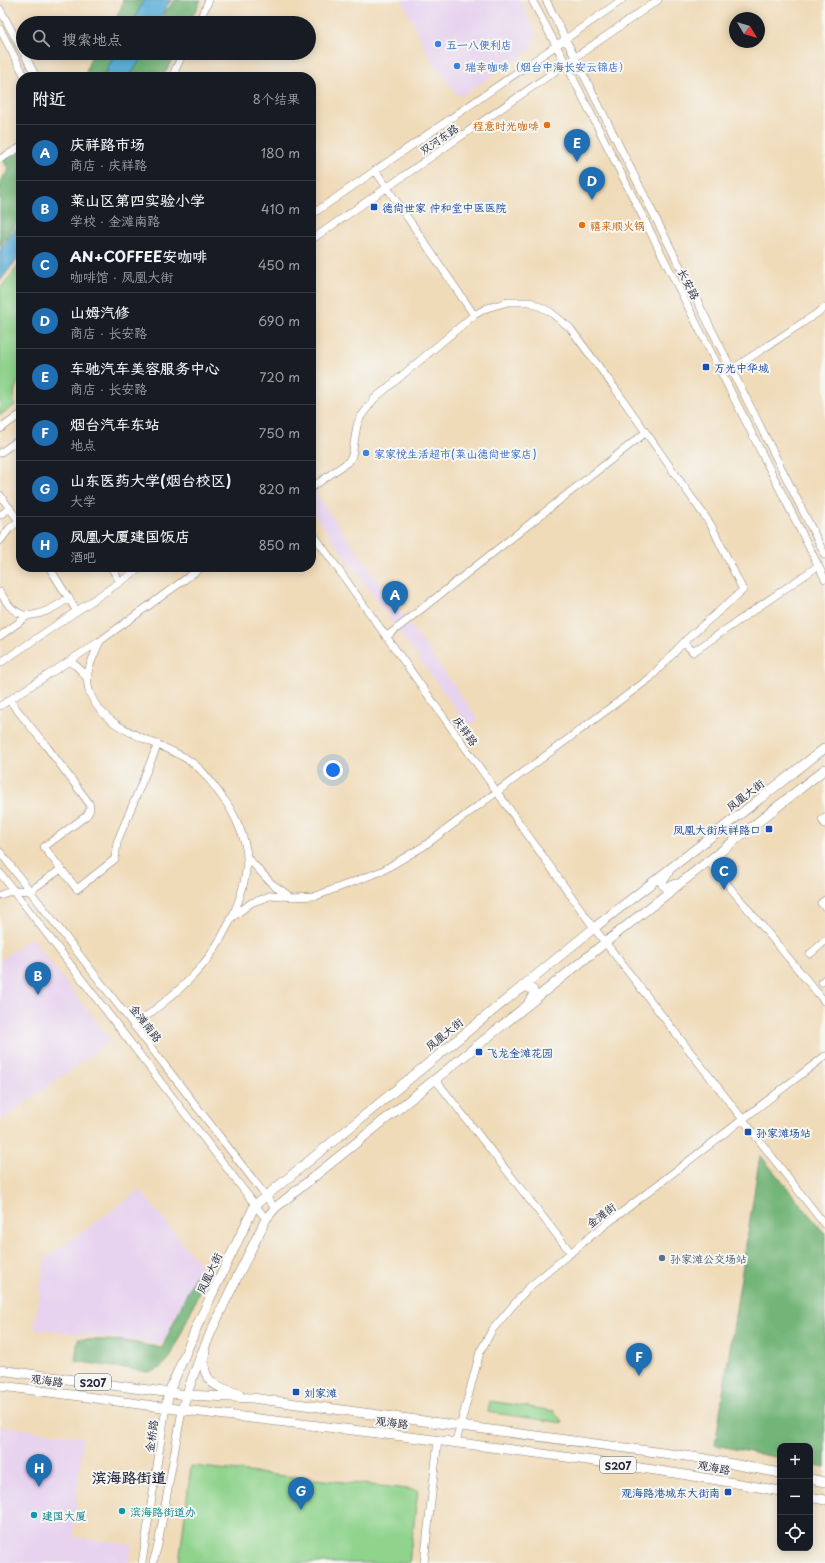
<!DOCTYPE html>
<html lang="zh">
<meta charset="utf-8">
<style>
body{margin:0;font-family:"Playpen Sans","LXGW WenKai TC",sans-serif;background:#20242c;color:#f1f3f6}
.controls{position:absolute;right:12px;bottom:12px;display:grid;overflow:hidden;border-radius:8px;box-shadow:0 2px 10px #0003}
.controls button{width:36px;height:36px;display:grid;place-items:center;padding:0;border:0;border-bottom:1px solid #363941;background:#171b24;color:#f1f3f6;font:20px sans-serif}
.compass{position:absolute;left:729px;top:12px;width:36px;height:36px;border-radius:50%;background:#171b24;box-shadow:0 2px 10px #0003;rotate:128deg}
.you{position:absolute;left:333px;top:770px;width:14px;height:14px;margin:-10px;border:3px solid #fff;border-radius:50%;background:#1a73e8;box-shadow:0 0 0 6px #1a73e833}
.badge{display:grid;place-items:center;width:26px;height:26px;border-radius:50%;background:#1f6fb2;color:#fff;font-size:13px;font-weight:700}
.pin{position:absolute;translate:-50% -33px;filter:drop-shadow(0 1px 2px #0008)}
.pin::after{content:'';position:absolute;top:21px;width:14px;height:12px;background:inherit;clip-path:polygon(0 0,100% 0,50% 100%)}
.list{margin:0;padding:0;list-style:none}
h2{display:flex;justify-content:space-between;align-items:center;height:52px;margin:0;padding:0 16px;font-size:17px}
h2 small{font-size:13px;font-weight:400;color:#9ea1a6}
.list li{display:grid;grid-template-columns:26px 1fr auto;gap:12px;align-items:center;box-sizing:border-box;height:56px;padding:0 16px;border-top:1px solid #363941}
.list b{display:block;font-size:15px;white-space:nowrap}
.list p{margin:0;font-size:13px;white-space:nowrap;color:#9ea1a6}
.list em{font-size:13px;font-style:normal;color:#9ea1a6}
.icon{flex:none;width:22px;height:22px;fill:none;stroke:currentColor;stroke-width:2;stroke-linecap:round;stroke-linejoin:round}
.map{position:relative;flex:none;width:825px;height:1563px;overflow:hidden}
.search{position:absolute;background:#171b24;box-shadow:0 2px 10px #0003;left:16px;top:16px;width:300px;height:44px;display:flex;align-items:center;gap:10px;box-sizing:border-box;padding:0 14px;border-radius:22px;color:#9ea1a6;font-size:15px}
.panel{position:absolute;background:#171b24;box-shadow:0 2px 10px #0003;left:16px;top:72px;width:300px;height:500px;border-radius:16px}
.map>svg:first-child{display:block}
.built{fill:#e7d2ef}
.green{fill:#8fd38c;stroke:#587a64}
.forest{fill:#73b578;stroke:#4a6c5a}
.water{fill:#5eb1d9;stroke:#406a8a}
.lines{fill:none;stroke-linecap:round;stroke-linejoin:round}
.minor-casing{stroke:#897e7a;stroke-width:8}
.major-casing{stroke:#897e7a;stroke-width:10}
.minor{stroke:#fff;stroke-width:7}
.major{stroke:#fff;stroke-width:9}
.shop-dot{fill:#3f7fe0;stroke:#f6f6f2;stroke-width:1.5}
.food-dot{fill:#e8710a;stroke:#f6f6f2;stroke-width:1.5}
.transit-dot{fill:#1a4fb4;stroke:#f6f6f2;stroke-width:1.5}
.service-dot{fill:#5c6f8a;stroke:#f6f6f2;stroke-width:1.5}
.culture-dot{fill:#0f9aa8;stroke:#f6f6f2;stroke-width:1.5}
.labels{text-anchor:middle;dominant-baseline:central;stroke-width:4;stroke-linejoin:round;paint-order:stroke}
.shield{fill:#f6f6f2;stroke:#626272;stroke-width:1}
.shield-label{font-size:10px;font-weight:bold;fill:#22223b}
.shop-label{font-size:11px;fill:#366cbe;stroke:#f6f6f2;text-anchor:start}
.food-label{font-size:11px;fill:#c56008;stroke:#f6f6f2;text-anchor:end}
.street-label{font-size:11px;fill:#22223b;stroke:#f6f6f2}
.transit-label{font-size:11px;fill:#164399;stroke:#f6f6f2;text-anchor:start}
.service-label{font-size:11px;fill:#4e5e75;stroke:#f6f6f2;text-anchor:start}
.culture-label{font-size:11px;fill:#0d838f;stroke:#f6f6f2;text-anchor:start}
.district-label{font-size:15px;font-weight:bold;fill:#22223b;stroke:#f6f6f2}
</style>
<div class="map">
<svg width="825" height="1563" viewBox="0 0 825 1563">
<rect width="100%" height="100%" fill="#f6f6f2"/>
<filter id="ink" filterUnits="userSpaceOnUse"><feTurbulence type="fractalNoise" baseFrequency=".025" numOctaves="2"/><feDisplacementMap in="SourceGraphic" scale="8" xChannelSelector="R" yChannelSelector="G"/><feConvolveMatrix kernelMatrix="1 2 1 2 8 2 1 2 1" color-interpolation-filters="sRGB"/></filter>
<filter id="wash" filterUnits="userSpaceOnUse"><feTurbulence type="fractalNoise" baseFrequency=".012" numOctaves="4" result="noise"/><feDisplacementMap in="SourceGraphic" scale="16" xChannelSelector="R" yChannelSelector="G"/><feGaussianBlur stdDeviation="0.9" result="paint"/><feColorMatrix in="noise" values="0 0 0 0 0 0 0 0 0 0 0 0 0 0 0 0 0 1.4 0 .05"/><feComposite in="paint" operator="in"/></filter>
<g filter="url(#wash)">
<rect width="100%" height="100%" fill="#f0dbb9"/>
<path class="built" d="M 402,0 L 520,0 L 535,30 L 536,39 L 532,48 L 523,56 L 461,96 L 456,93 L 430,59 Z
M 311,487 L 478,719 L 468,726 L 311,510 Z
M 31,937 L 111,1041 L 0,1121 L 0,961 Z
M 140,1190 L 201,1266 L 162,1344 L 34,1329 L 45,1259 Z
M 0,1426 L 83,1437 L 73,1537 L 133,1545 L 128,1563 L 0,1563 Z"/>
<path class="green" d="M 21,263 L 21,378 C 14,387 13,393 15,405 L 0,415 L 0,289 Z
M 490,1401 L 554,1411 L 563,1423 L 488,1412 Z
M 191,1466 L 418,1490 L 409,1563 L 179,1563 Z"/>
<path class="forest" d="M 122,0 L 144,0 L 132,23 L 114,23 L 124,1 Z
M 175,0 L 201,0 L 189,23 L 161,23 L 166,11 Z
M 93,53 L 115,53 L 104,77 L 85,77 L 89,62 Z
M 143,53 L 175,53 L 163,77 L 131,77 L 131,74 L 141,59 Z
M 21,151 L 21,220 L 11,230 L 0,247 L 0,181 L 9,170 L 3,160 Z
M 760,1155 L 825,1234 L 825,1467 L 810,1464 L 810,1446 L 780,1446 L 780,1458 L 715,1445 Z
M 196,1274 L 205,1279 L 170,1358 C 163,1365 158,1372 148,1372 L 75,1361 L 78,1339 L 125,1341 L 162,1348 Z"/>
<path class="water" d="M 144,0 L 171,0 L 164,10 L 158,23 L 132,23 Z
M 115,53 L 143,53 L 141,59 L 131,74 L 131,77 L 104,77 Z
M 21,223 L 21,254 L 0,281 L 0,250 L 13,231 Z"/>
</g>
<g filter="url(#ink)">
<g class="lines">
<defs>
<path id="minor" d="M 532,0 L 566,64 L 825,579
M 546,0 L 825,555
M 0,9 L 23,52
M 198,23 L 209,0
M 0,29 L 25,77
M 24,53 L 36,77
M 172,77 L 183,53
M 0,159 L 21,147
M 311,215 L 622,0
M 311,240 L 658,0
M 728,372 L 825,308
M 0,429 L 21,414
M 0,453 L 21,438
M 311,488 L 348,462 L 352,456 L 357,425 L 360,418 L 374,399 L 474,315 L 375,170
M 0,495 L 21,524
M 0,515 L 10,508
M 311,531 L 594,928 L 825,1225
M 0,541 L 9,529 L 21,519
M 49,567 L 76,610
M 111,567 L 120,582
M 0,592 C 5,600 10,609 19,613 C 34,621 56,607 69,598
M 0,636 L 29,615
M 386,637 L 645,433
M 100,641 C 92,661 82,675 91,696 C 107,732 156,740 187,759 C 202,768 212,783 222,797 C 233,810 247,840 247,858 C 246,900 219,950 190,979 C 173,996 153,1011 134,1026
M 684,642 L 693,652 L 818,566
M 69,662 C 77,664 81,671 86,677
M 0,663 L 142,567
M 0,706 L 100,641 L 202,567
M 825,817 L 822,820 L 825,824
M 0,852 L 275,1208
M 247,857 L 271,883 L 291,897 L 316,896 L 382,871 L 424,846 L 650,678 L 687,639 L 743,590 L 711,525 L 614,387 L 570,328 L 549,311 L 530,302 L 508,302 L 487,308 L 474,315
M 708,861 L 825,1002
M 61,869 L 77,889 L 115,859 L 117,842 L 158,744
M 0,873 L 266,1219
M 0,895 L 13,890 L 30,891 L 61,869 L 44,847 L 86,816 C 90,812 91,808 89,803 L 47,747 L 10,701
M 825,900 L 821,903 L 825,907
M 230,919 L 251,903 L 272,895 L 291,897
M 810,954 L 825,941
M 822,982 L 825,979
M 435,1079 L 571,1253
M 456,1442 L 480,1352 L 492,1330 L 528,1288 L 591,1236 L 825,1056
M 142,1563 L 166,1407
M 153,1563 L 158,1545 L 182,1410
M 424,1563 L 438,1440"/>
<path id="major" d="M 668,873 L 662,882 L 663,885 L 668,888 L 676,884
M 520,990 L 526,986 L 533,990 L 533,996 L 529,1002
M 205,1351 C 200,1382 214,1386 239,1394
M 0,1370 L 186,1395 L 252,1398 L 439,1423 L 700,1458 L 780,1473
M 0,1386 C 61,1393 123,1402 184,1410 C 383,1434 583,1455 780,1491
M 166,1407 L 169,1392 L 201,1317 L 255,1205 L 594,928 L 825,748
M 182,1410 C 201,1343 236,1281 266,1219 L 275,1208 L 606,942 L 825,769
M 810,1479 L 825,1482
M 810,1497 L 825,1500"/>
</defs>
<use href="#minor" class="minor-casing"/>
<use href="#major" class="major-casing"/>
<use href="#minor" class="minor"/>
<use href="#major" class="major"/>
</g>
</g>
<g class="shop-dot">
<circle cx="438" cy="44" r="4"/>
<circle cx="457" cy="66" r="4"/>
<circle cx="366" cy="453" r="4"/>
</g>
<g class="food-dot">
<circle cx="547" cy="125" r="4"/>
<circle cx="582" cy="225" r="4"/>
</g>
<g class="transit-dot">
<rect x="370" y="203" width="8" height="8" rx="2"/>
<rect x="702" y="363" width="8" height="8" rx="2"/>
<rect x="765" y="825" width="8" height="8" rx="2"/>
<rect x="475" y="1048" width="8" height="8" rx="2"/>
<rect x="744" y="1128" width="8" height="8" rx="2"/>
<rect x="292" y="1388" width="8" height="8" rx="2"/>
<rect x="724" y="1488" width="8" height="8" rx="2"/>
</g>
<circle class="service-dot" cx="662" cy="1258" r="4"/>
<g class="culture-dot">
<circle cx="122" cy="1511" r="4"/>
<circle cx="34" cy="1515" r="4"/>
</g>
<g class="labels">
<g class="shield">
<rect x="75" y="1374" width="36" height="16" rx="3"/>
<rect x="600" y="1457" width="36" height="16" rx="3"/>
</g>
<g class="shield-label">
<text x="93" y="1382">S207</text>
<text x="618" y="1465">S207</text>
</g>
<g class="shop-label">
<text x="446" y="44">五一八便利店</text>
<text x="465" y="66">瑞幸咖啡（烟台中海长安云锦店）</text>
<text x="374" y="453">家家悦生活超市(莱山德尚世家店)</text>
</g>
<g class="food-label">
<text x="539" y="125">程意时光咖啡</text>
<text x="590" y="225" text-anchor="start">禧来顺火锅</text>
</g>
<g class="street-label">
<text transform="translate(439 139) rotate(-35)">双河东路</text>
<text transform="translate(689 284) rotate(63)">长安路</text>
<text transform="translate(466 731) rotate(55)">庆祥路</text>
<text transform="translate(745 795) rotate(-38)">凤凰大街</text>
<text transform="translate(146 1023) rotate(52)">金滩南路</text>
<text transform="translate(444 1034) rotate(-39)">凤凰大街</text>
<text transform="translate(601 1215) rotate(-37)">金滩街</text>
<text transform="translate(209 1273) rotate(-65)">凤凰大街</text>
<text transform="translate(47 1380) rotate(8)">观海路</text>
<text transform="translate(392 1422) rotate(7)">观海路</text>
<text transform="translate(151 1436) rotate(-82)">金桥路</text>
<text transform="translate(714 1467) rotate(10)">观海路</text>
</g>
<g class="transit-label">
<text x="382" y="207">德尚世家 仲和堂中医医院</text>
<text x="714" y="367">万光中华城</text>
<text x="761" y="829" text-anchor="end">凤凰大街庆祥路口</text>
<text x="487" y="1052">飞龙金滩花园</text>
<text x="756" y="1132">孙家滩场站</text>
<text x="304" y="1392">刘家滩</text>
<text x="720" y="1492" text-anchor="end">观海路港城东大街南</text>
</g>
<g class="service-label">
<text x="670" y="1258">孙家滩公交场站</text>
</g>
<g class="culture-label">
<text x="130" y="1511">滨海路街道办</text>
<text x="42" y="1515">建国大厦</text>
</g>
<g class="district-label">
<text x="129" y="1476">滨海路街道</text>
</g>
</g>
</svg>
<div class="controls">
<button>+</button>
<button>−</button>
<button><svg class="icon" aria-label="locate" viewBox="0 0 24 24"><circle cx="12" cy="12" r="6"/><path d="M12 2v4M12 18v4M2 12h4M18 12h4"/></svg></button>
</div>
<svg class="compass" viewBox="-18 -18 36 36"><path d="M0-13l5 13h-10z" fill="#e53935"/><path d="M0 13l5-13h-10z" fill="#9ea1a6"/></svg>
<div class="you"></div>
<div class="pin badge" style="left:395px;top:614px">A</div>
<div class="pin badge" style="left:38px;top:995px">B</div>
<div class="pin badge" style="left:724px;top:890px">C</div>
<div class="pin badge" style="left:592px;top:200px">D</div>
<div class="pin badge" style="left:577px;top:162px">E</div>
<div class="pin badge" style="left:639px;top:1376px">F</div>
<div class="pin badge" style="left:301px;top:1510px">G</div>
<div class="pin badge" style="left:39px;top:1487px">H</div>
<div class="search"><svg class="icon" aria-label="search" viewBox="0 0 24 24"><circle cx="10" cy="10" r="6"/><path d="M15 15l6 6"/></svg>搜索地点</div>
<section class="panel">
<h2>附近<small>8个结果</small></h2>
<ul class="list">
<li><span class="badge">A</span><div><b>庆祥路市场</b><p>商店 · 庆祥路</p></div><em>180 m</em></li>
<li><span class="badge">B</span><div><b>莱山区第四实验小学</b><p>学校 · 金滩南路</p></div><em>410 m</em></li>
<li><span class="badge">C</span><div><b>AN+COFFEE安咖啡</b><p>咖啡馆 · 凤凰大街</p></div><em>450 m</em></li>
<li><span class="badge">D</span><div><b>山姆汽修</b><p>商店 · 长安路</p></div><em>690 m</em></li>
<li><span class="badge">E</span><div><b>车驰汽车美容服务中心</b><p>商店 · 长安路</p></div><em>720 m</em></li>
<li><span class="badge">F</span><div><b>烟台汽车东站</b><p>地点</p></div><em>750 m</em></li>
<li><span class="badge">G</span><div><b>山东医药大学(烟台校区)</b><p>大学</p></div><em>820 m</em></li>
<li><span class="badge">H</span><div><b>凤凰大厦建国饭店</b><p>酒吧</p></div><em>850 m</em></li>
</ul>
</section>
</div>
